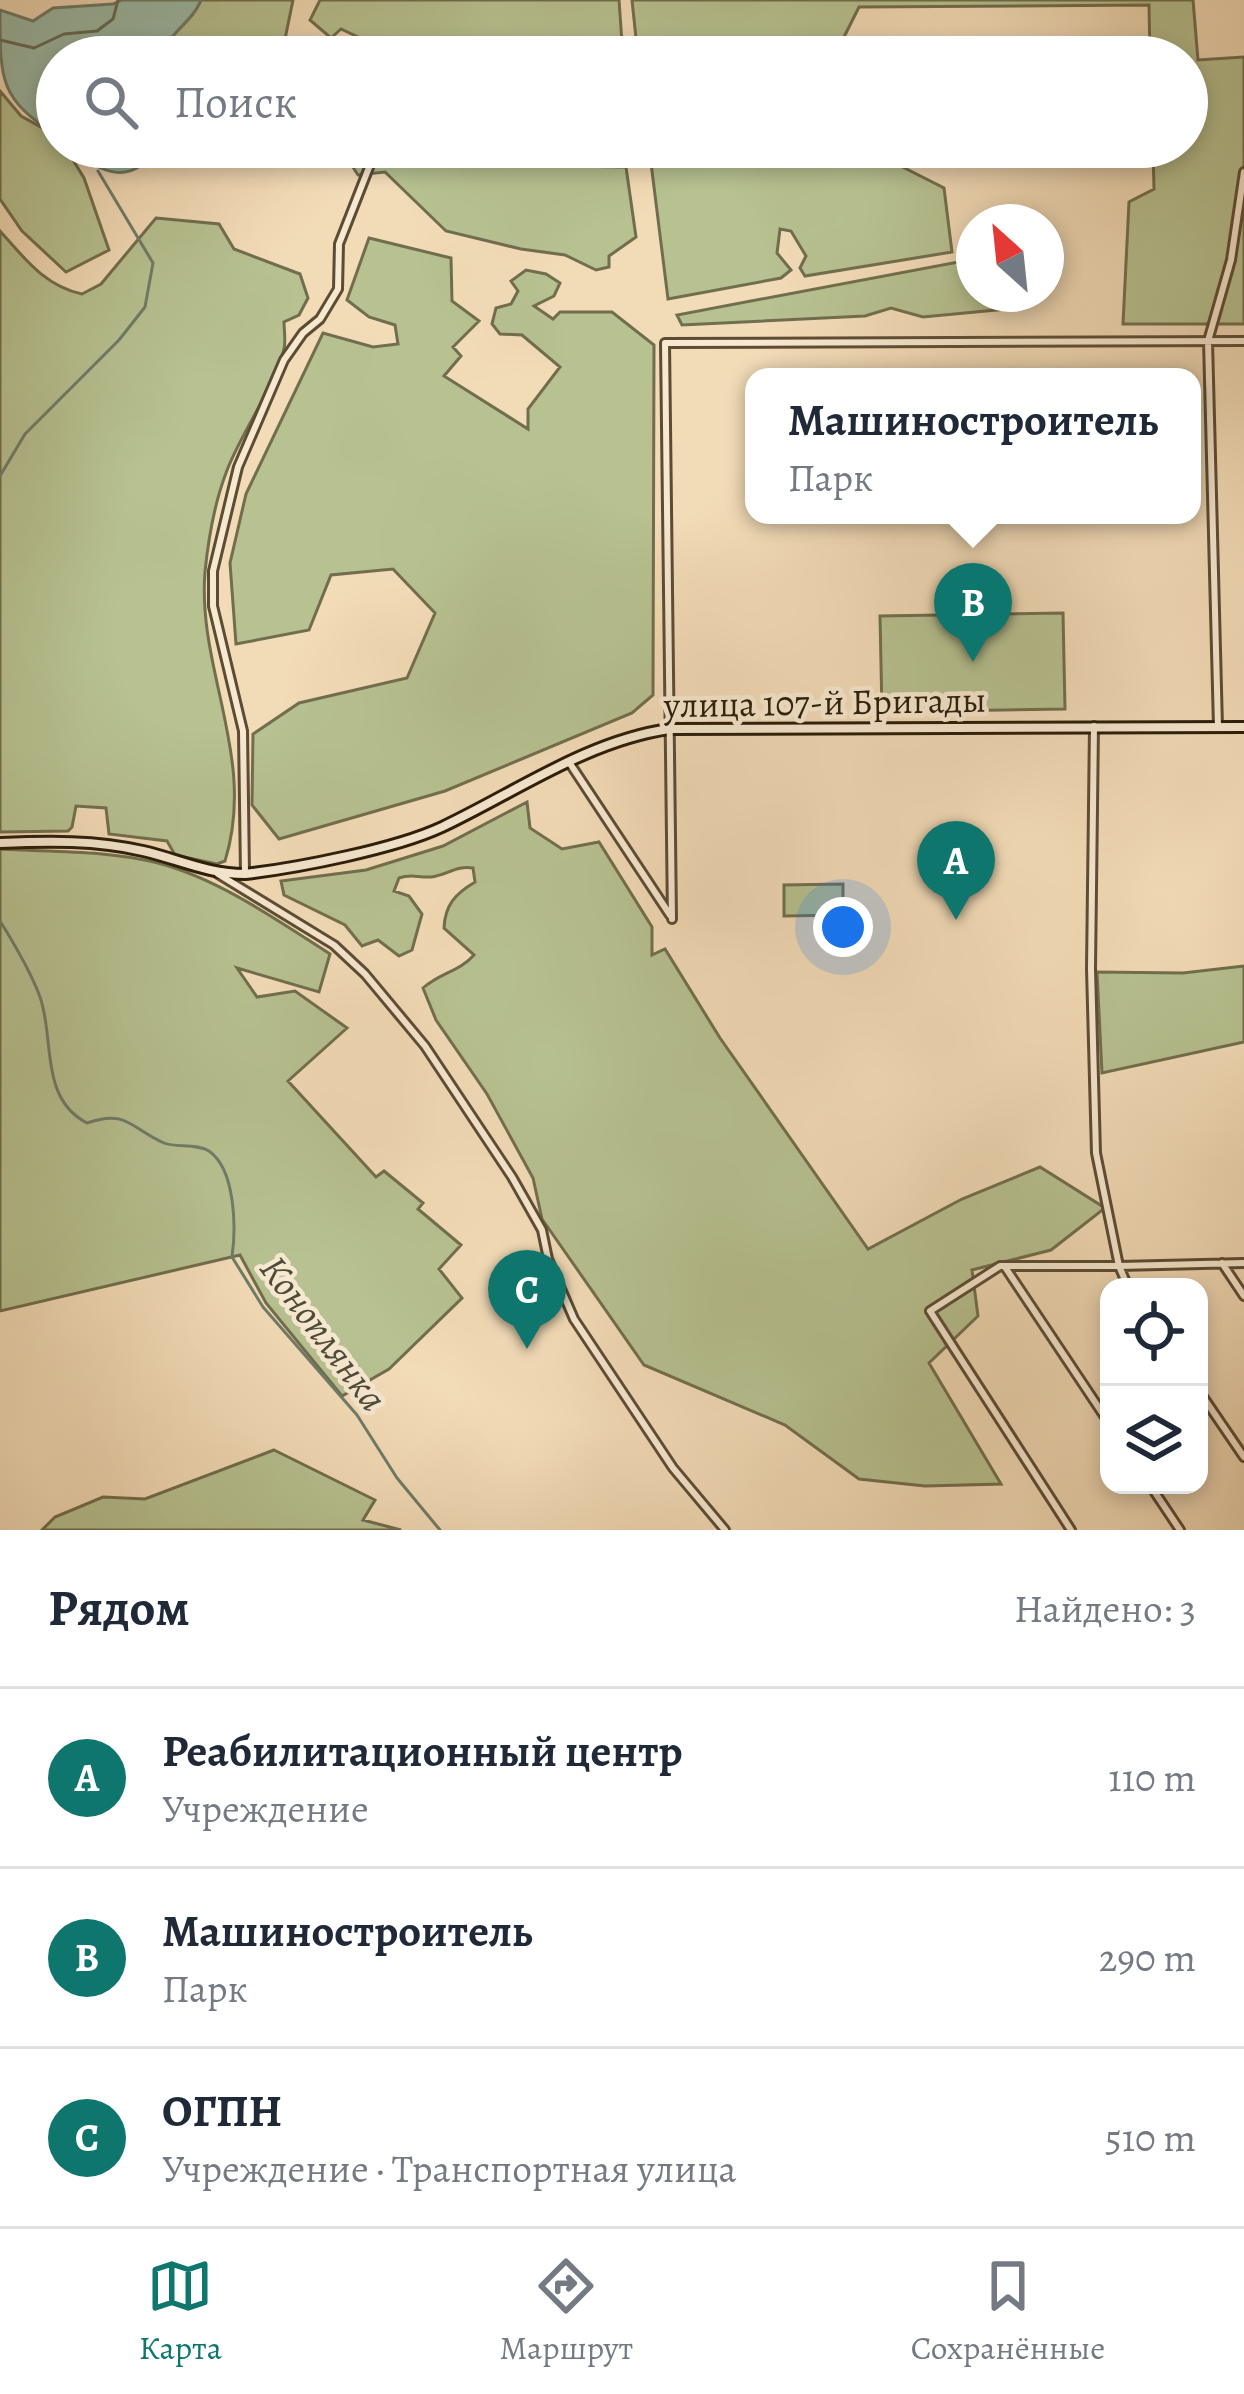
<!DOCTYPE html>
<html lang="ru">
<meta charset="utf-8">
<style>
body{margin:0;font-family:Alegreya,serif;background:#f2f2f3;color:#1f2937}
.controls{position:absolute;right:36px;bottom:36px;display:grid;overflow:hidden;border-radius:24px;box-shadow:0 6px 18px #0003}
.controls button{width:108px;height:108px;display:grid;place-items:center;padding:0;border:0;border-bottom:3px solid #e0e1e3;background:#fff;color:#1f2937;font:60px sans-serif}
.compass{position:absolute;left:956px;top:204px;width:108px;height:108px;border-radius:50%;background:#fff;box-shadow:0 6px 18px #0003;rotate:333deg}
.you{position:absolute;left:843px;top:927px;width:42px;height:42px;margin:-30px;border:9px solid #fff;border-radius:50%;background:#1a73e8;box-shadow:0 0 0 18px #1a73e833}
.badge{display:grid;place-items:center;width:78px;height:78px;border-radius:50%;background:#0f766e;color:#fff;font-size:39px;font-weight:700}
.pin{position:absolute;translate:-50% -99px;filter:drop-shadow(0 3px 6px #0008)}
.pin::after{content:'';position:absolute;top:63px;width:42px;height:36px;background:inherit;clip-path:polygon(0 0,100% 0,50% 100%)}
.popup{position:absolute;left:745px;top:368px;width:456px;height:156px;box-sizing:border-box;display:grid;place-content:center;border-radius:24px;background:#fff;filter:drop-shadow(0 3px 9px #0005);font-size:39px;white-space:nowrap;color:#747a83}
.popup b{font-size:45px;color:#1f2937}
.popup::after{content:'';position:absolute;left:50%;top:100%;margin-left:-24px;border:24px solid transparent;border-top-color:#fff}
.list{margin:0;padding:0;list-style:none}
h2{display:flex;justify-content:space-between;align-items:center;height:156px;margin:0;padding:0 48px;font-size:51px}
h2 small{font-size:39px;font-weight:400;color:#747a83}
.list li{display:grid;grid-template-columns:78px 1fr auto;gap:36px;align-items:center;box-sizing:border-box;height:180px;padding:0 48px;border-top:3px solid #e0e1e3}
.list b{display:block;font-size:45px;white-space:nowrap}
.list p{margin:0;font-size:39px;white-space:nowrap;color:#747a83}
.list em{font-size:39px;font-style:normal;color:#747a83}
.icon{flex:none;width:66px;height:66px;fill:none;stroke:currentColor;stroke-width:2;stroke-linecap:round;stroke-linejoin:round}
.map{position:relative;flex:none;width:1244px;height:1530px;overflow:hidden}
.search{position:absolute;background:#fff;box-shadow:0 6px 18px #0003;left:36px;right:36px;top:36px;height:132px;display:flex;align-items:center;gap:30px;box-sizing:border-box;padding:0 42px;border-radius:66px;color:#747a83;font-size:45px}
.sheet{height:696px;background:#fff}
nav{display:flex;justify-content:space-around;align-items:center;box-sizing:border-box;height:168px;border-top:3px solid #e0e1e3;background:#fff;font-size:33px;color:#747a83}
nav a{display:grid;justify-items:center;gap:6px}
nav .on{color:#0f766e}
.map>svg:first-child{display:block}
.green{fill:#b7c191;stroke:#716e4d;stroke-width:3}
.water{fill:#9cbca9;stroke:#6f7c69;stroke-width:3}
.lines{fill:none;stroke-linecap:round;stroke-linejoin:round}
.shore{stroke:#646c59;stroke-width:3}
.stream{stroke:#6f7c69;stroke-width:3}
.street-casing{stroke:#5d4c34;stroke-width:12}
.secondary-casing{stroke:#2b1c09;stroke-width:14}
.street{stroke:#f7e8d0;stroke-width:6}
.secondary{stroke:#f7e8d0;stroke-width:8}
.labels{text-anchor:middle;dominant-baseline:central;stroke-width:9;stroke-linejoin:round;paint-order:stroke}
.street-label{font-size:36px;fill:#2b1c09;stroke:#f7e8d0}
.water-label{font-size:39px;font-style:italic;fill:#4d4c39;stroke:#f7e8d0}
</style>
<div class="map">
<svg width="1244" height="1530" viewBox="0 0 1244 1530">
<rect width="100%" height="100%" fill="#f2dbb7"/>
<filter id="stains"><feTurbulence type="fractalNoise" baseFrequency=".00167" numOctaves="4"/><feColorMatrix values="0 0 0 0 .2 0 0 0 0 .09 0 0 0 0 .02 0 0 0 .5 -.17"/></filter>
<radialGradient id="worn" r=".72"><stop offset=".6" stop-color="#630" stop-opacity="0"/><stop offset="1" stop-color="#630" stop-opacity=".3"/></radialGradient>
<path class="green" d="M 201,0 L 293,0 L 285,39 L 269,57 L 162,57 C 168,32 192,23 201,0 Z
M 320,0 L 619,0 L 623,57 L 376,57 L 379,47 L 341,29 L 331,38 L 310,20 Z
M 632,0 L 1193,0 L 1198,60 L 1244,57 L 1244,324 L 1123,324 L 1129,202 L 1154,189 L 1153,147 L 1187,147 L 1187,57 L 1150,57 L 1149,5 L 859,7 L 843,39 L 848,57 L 638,57 Z
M 0,91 L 21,116 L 57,136 L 57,147 L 65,147 L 84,178 L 109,250 L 66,272 L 22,231 L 0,199 Z
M 340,147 L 416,147 L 473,155 L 493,153 L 567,166 L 626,167 L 636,237 L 609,256 L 609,267 L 596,270 L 565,255 L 521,249 L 446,231 L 385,172 L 358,175 Z
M 649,147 L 875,147 L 877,154 L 944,188 L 952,252 L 805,276 L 800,268 L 806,256 L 791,231 L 780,229 L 777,253 L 791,270 L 781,278 L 668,299 Z
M 156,218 L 219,224 L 234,249 L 300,274 L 308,298 L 299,315 L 284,322 C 284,330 286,341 284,349 C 276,385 239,436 226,473 C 215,502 208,542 205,572 C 197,670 257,758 225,861 L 217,864 L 175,855 L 167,841 L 109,834 L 106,808 L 76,806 L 72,827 L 68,831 L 0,832 L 0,231 C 25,259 45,286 82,294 L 101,284 Z
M 369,238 L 451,258 L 452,301 L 479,321 L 453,347 L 461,356 L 444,376 L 528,429 L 528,409 L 560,367 L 522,335 L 500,334 L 492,324 L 496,308 L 511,304 L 518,291 L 511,281 L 526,270 L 546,274 L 560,283 L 554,296 L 534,306 L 553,319 L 560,312 L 612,312 L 654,345 L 653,695 L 632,713 L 445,791 L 279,839 L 252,805 L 253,734 L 299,703 L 407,678 L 435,613 L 393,569 L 331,575 L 309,630 L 236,644 L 230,563 L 246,494 L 323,333 L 373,347 L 398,344 L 395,325 L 369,317 L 347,300 Z
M 974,259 L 974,294 L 1017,294 L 1017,308 L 923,317 L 891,308 L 865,316 L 682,325 L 677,315 Z
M 1063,613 L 1065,709 L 882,712 L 880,616 Z
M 527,802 L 530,828 L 562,849 L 599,842 L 652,927 L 652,955 L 665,949 L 720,1038 L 868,1249 L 962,1199 L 1040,1167 L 1105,1208 L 1051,1250 L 972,1270 L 978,1316 L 929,1363 L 1001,1484 L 925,1486 L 859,1479 L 785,1425 L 644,1365 L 542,1219 L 533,1178 L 487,1094 L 436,1020 L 423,988 C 440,973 460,971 474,955 L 444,928 C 445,905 455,894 475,882 L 473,868 C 457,865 447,875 431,877 C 418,878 412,873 399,878 L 394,891 L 409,896 L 422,914 L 412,950 L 399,956 L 378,940 L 362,946 L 345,925 L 284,895 L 281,881 L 366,870 L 443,846 Z
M 0,849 C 52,852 107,850 158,863 C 219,879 277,920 330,954 L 319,992 L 237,968 L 257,997 L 295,991 L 347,1028 L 288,1081 L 376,1177 L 384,1171 L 423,1203 L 418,1209 L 461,1245 L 439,1269 L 462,1298 L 389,1369 L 342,1396 L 266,1303 L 240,1255 L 0,1311 Z
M 843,884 L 843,915 L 784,916 L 784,885 Z
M 1244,966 L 1244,1042 L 1102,1073 L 1097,972 L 1183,973 Z
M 274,1450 L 375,1500 L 363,1520 L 401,1530 L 42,1530 L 55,1517 L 103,1497 L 145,1499 Z"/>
<path class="water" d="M 122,0 L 201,0 C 192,23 168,32 162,57 L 57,57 L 57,136 C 0,98 0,83 0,10 L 33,21 L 53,8 L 113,4 Z
M 70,147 L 157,147 C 132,188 99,173 70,147 Z"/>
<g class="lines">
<path class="shore" d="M 0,40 L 34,48 L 64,34 L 97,31 L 113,19 L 118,0"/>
<path class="stream" d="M 0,476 L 25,434 L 119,340 L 145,307 L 153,263 L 98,171
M 0,921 C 15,945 30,970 40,997 C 55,1039 39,1098 87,1123 C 127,1109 130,1128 164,1143 C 176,1148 196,1143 209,1151 C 236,1170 236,1229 232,1257 L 263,1307 L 357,1415 L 397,1478 L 440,1530"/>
<defs>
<path id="street" d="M 1094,726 L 1091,969 L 1096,1153 L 1119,1266 L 1244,1263
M 1218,727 L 1208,341 L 1231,260 L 1244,172
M 569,762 L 670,915
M 218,874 L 334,945 L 365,974 L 425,1046 L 512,1177 L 542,1230 L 548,1259 L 574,1319 L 673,1468 L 725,1530
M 245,874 L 243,731 L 213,606 L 213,571 L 238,467 L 284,360 L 303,333 L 320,319 L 338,289 L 339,244 L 377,147
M 672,919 L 665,343 L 1244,341
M 1222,1263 L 1244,1296
M 1005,1267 L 1109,1423
M 1199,1391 L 1244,1457
M 1150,1485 L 1180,1530
M 1071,1530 L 930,1311 L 1000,1266 L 1119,1266 L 1128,1287"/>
<path id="secondary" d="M 0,843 C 48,841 96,840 143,851 C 178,859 208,874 245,874 C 297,868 395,849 442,827 C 516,792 587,741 669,729 L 1244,727"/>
</defs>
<use href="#street" class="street-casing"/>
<use href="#secondary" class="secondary-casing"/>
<use href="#street" class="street"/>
<use href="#secondary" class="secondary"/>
</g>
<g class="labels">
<g class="street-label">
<text transform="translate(825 702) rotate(-1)">улица 107-й Бригады</text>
</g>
<g class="water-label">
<text transform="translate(324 1333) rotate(53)">Коноплянка</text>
</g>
</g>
<rect width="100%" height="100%" filter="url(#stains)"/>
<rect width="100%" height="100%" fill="url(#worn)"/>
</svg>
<div class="controls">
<button><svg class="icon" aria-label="locate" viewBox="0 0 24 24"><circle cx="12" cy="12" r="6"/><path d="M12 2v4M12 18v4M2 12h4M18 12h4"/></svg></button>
<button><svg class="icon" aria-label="layers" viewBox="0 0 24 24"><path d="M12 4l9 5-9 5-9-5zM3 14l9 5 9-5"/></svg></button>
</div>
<svg class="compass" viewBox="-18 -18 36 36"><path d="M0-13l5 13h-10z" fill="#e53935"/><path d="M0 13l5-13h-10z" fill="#747a83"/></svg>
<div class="you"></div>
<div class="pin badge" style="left:956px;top:920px">A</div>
<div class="pin badge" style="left:973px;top:662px">B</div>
<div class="popup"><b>Машиностроитель</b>Парк</div>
<div class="pin badge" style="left:527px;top:1349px">C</div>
<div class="search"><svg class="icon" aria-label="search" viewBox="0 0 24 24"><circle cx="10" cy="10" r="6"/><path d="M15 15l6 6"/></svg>Поиск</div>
</div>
<section class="sheet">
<h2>Рядом<small>Найдено: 3</small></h2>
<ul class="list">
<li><span class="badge">A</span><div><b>Реабилитационный центр</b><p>Учреждение</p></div><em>110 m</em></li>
<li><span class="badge">B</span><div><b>Машиностроитель</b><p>Парк</p></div><em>290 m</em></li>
<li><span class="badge">C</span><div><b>ОГПН</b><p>Учреждение · Транспортная улица</p></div><em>510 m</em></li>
</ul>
</section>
<nav>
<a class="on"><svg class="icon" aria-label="map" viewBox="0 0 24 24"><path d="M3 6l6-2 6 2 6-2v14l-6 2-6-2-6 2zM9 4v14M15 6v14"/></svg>Карта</a>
<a><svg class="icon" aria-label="directions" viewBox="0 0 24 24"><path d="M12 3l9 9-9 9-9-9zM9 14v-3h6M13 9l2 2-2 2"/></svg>Маршрут</a>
<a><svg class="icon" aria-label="saved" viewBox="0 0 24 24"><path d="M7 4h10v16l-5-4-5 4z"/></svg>Сохранённые</a>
</nav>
